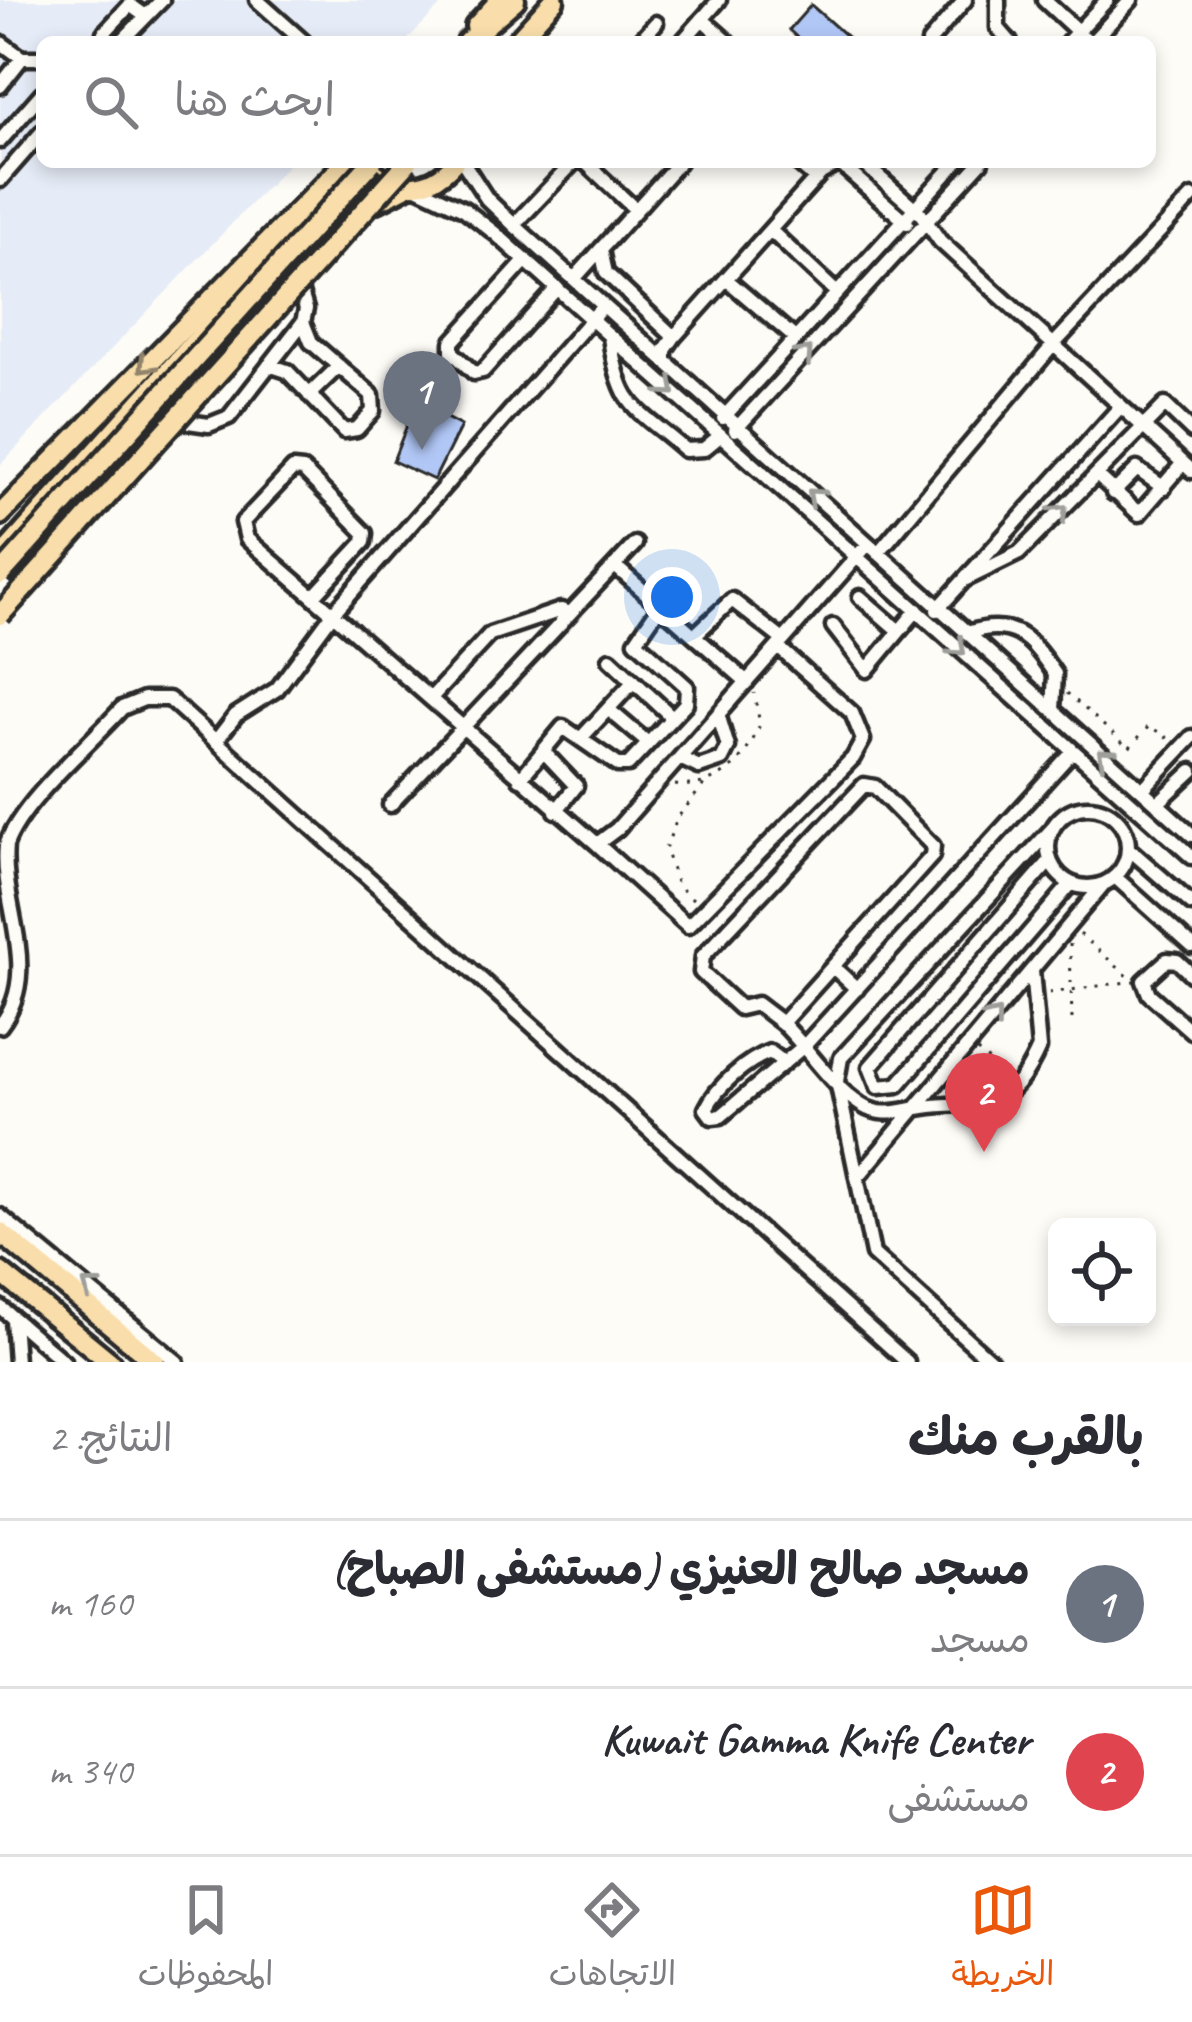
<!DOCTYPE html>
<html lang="ar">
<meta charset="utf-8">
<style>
body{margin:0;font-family:Caveat,"Playpen Sans Arabic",sans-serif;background:#f7f7f7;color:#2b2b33;direction:rtl}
.controls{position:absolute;right:36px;bottom:36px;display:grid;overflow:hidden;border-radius:18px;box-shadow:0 6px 18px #0003}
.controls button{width:108px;height:108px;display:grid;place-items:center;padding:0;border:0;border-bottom:3px solid #e1e1e2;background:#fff;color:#2b2b33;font:60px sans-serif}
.you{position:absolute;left:672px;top:597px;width:42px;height:42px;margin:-30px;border:9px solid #fff;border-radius:50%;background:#1a73e8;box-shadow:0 0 0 18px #1a73e833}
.badge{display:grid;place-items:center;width:78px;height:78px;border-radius:50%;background:#ea580c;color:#fff;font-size:39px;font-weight:700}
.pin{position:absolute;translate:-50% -99px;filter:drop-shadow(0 3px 6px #0008)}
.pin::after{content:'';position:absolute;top:63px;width:42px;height:36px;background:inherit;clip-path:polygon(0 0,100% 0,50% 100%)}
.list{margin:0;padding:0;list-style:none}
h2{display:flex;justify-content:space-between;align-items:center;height:156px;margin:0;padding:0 48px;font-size:51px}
h2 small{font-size:39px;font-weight:400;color:#7c7c81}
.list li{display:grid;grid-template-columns:78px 1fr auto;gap:36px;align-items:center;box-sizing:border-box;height:168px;padding:0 48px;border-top:3px solid #e1e1e2}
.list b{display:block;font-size:45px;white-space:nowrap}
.list p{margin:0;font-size:39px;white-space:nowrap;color:#7c7c81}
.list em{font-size:39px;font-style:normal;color:#7c7c81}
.icon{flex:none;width:66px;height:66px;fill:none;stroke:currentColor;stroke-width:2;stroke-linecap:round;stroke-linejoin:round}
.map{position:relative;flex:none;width:1192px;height:1362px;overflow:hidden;direction:ltr}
.search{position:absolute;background:#fff;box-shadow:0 6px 18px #0003;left:36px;right:36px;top:36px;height:132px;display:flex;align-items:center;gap:30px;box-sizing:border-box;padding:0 42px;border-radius:18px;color:#7c7c81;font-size:45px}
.sheet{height:492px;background:#fff}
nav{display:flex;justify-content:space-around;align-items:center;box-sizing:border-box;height:168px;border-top:3px solid #e1e1e2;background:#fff;font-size:33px;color:#7c7c81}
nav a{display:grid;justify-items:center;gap:6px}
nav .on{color:#ea580c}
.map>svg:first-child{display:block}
.built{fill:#e6ecf7}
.building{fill:#b1c7f6;stroke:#2b2b2b;stroke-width:3}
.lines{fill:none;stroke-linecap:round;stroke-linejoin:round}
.minor-casing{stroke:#2b2b2b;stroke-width:21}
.major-casing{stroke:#2b2b2b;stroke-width:26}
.highway-casing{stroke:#2b2b2b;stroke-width:27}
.path{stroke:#2b2b2b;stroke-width:3;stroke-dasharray:3 9;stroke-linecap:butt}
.minor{stroke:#fdfcf7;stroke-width:12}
.major{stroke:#f9deab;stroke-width:16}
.highway{stroke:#f9deab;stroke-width:18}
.highway-bridge-casing{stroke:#2b2b2b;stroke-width:27;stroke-linecap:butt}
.highway-bridge{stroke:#f9deab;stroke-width:18}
.oneway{stroke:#9e9e9b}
.oneway2{stroke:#92846b}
</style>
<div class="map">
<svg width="1192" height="1362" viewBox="0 0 1192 1362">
<rect width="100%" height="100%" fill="#fdfcf7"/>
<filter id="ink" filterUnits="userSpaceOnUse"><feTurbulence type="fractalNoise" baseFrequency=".00833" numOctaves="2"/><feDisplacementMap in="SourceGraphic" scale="24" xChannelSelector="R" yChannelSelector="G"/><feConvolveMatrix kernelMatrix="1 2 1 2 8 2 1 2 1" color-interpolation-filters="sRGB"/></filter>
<g filter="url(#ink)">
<path class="built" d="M 0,0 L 446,0 L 405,42 L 42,42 L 42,162 L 291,162 L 0,465 Z"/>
<path class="building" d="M 811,5 L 853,42 L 802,42 L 789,30 Z
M 416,402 L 461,426 L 434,480 L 393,461 Z"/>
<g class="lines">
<defs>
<path id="minor" d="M 257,0 L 304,42
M 998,0 L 998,28 L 1010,42
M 1044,0 L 1089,42
M 702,19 L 728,42
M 0,42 L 22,58 L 42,58
M 109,42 L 104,33 L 130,5 L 144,15
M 121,42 L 162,0
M 639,42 L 656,23
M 682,42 L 719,0
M 929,42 L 965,0
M 1068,42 L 1107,0
M 1092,42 L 1131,0
M 0,86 L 22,58
M 0,141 L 42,93
M 463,162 L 487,199 L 514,225 L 1192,835
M 585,162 L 636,210
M 796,162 L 816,179
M 838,162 L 907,223
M 862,162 L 921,214 L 940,241 L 1192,471
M 0,180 L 42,132
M 415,186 L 464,209 L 496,234 L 1192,857
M 514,225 L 574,162
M 770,230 L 837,293
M 601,250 L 606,273 L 674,337
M 526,260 L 452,342 L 452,352 L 474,373 L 483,371 L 557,288
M 574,279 L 679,162
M 726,279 L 795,338
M 610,337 C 620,408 633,405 685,450 L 704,449 L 721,435
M 665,362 L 665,350 L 674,337 L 821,173 L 839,163
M 269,365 L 287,371 L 344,431 L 357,429 L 373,411 L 372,395 L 311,342 L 303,322
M 309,395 L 339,366
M 723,418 L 957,162
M 181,421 L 209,425 L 229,417 L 303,322 L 306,309 L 300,289
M 735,430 L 981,162
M 1097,475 L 1139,514 L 1183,463
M 1113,493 L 1137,469 L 1164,488
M 878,553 L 1054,344 L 1192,197
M 615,566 L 747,682
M 966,579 L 1019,553 L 1165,405 L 1192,431
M 315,595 L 364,542 L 365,533 L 303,470 L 293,469 L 243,522 L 247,539 L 597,844 L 617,829 L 868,544
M 860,597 L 899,631
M 937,610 L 1121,406
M 833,626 L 867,670 L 917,610
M 967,633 C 1013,618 1029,636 1055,674 L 1053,710
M 695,635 L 732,600 L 783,640
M 610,659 L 672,717
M 431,698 L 490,634 L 561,610 L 570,613
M 608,709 L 648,743
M 582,737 L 634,681
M 216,741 L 236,715 L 277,689 L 334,612 L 603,306
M 543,751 L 576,786 L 556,811
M 680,758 L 699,767 L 722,759 L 728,747 L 718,714
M 520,779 L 563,727 L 618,765 L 628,765 L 686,703 L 687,687 L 636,641 L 660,606
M 864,785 L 875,787 L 933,846 L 932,856 L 782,1023 L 757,1004 L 740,1008 L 701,972 L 703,956 Z
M 1142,790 L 1192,737
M 1157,804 L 1192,771
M 390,805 L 635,544
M1048 847a40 40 0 1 1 80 0a40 40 0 1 1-80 0Z
M 597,844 L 688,926 L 853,758 L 863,740 L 852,713 L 778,647
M 1129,849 L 1192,904
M 1049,862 L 870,1067 L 878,1087 L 898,1085 L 1070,885
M 1115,877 L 1192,946
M 833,967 L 857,989
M 1192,975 L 1177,961 L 1167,960 L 1144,981 L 1149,994 L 1192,1032
M 782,1023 C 808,1048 831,1086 861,1105 C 883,1119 901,1110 924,1107 C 982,1099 1008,1118 1039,1048 L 1032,971
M 0,1026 C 43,971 0,906 6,845 C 21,802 90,744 122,708 L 144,699 L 169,699 L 907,1362
M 782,1061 L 770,1052 C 747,1060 717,1086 706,1109 L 712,1117 L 721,1116 L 805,1045 L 1073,751
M 857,1178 L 1102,886
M 0,1216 L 177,1362
M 0,1307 L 64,1362
M 13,1319 L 16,1362
M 992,1362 L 873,1254 L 837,1081 L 841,1058 L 1051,830"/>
<path id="major" d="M 475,26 L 499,0
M 365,162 C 391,193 429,193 455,162
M 378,202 L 407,187
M 0,557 L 329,191"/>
<path id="highway" d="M 467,42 L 515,0
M 516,42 L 554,0
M 0,515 L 346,162
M 0,1232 L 155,1362
M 0,1272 L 110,1362"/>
</defs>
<use href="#minor" class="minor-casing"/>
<use href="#major" class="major-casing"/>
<use href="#highway" class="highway-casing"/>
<path class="path" d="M 1067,693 L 1129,748 L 1149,726 L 1171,740
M 675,785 C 717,789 746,762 760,724 L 754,693
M 693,899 L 677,885 L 665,849 L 678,817 L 706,782
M 1080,934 L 1131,979
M 1070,944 L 1072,1020
M 1049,993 L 1134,981
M 977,1051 L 1006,1075"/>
<use href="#minor" class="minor"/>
<use href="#major" class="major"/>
<use href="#highway" class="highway"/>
<defs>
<path id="highway-bridge" d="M 0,575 L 372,162
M 0,615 L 408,162"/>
</defs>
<use href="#highway-bridge" class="highway-bridge-casing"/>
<use href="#highway-bridge" class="highway-bridge"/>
</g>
<defs><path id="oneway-chevron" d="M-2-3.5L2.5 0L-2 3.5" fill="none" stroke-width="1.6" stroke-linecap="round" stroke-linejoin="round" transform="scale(3)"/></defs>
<g class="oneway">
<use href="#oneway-chevron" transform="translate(805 354) rotate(-47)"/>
<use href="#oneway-chevron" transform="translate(668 388) rotate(42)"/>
<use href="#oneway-chevron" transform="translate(815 496) rotate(-138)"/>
<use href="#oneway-chevron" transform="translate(1060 512) rotate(-45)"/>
<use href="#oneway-chevron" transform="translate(958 648) rotate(42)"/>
<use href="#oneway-chevron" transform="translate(1105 756) rotate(-138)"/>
<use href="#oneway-chevron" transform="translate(994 1017) rotate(-51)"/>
<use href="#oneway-chevron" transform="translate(90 1287) rotate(-142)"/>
</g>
<use class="oneway2" href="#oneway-chevron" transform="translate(146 365) rotate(134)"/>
</g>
</svg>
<div class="controls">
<button><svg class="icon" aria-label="locate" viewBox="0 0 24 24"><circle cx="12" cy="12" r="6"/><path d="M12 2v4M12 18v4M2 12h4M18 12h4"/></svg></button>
</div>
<div class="you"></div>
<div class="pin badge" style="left:422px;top:450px;background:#6b7280">1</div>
<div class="pin badge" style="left:984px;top:1152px;background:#e0444e">2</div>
<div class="search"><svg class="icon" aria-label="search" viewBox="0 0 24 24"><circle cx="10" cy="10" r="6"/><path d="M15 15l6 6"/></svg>ابحث هنا</div>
</div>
<section class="sheet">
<h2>بالقرب منك<small>النتائج: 2</small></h2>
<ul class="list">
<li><span class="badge" style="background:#6b7280">1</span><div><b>مسجد صالح العنيزي (مستشفى الصباح)</b><p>مسجد</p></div><em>160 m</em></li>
<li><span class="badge" style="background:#e0444e">2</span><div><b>Kuwait Gamma Knife Center</b><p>مستشفى</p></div><em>340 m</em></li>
</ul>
</section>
<nav>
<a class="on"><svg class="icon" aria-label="map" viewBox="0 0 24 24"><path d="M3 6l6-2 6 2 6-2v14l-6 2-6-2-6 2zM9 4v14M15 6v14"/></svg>الخريطة</a>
<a><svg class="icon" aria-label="directions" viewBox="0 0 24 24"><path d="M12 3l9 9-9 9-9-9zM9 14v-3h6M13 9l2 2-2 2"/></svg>الاتجاهات</a>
<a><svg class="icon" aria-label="saved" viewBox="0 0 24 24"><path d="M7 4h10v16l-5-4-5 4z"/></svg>المحفوظات</a>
</nav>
